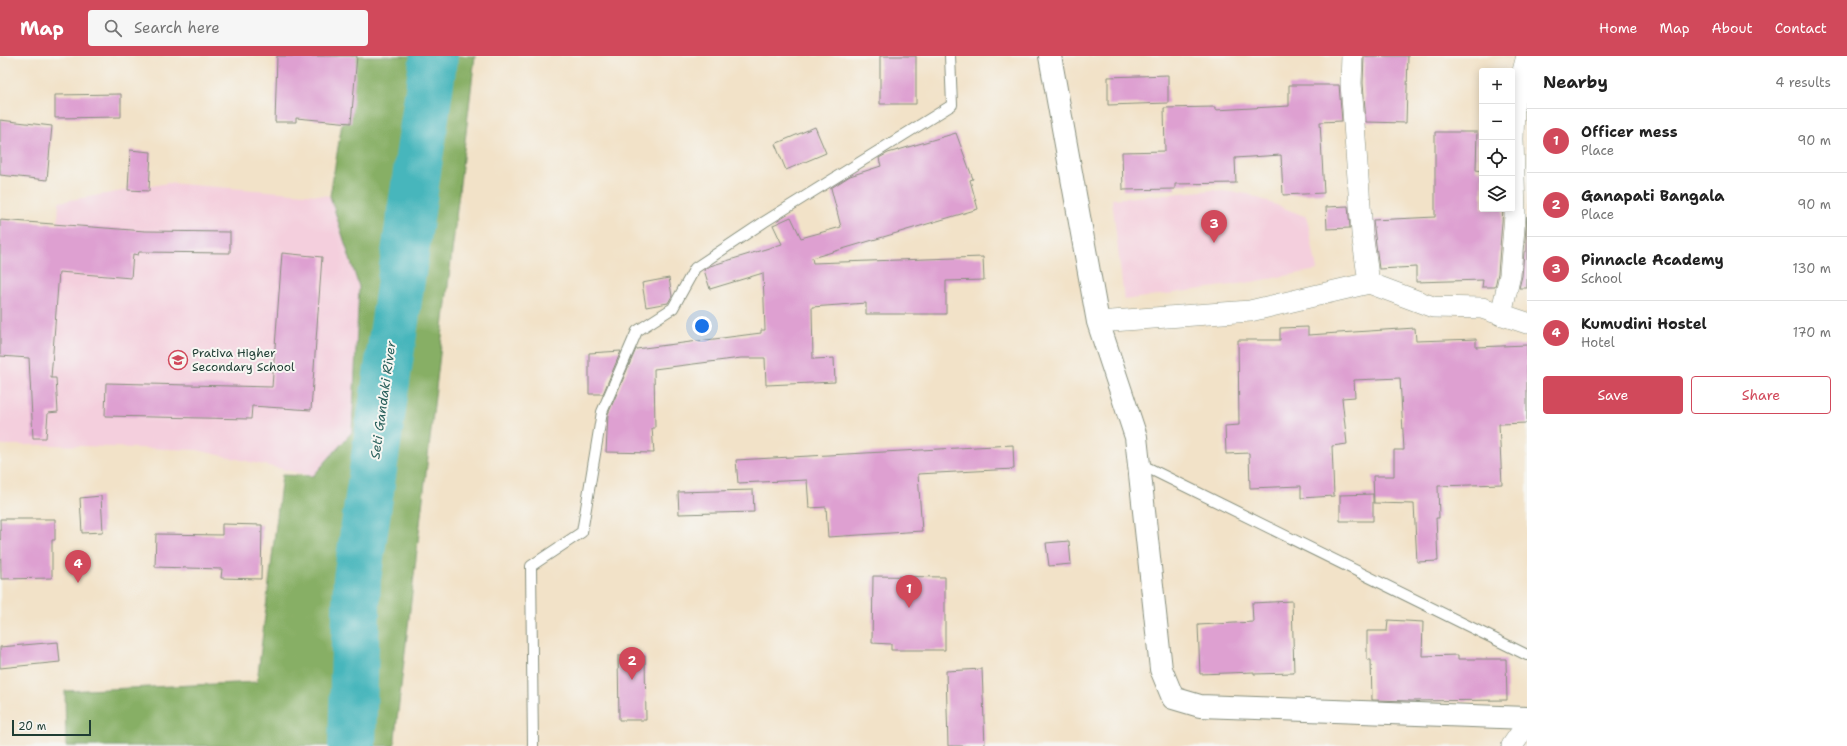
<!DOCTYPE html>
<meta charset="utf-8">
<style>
body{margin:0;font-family:"Shantell Sans",sans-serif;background:#f6f6f6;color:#222}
.controls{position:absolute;right:12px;top:12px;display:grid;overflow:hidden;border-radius:4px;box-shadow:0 2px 10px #0003}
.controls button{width:36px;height:36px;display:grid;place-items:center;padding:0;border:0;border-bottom:1px solid #e0e0e0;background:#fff;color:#222;font:20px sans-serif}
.scale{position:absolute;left:12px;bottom:10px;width:79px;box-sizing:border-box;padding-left:4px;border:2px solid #1f3d34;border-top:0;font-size:11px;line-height:14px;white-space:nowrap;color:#1f3d34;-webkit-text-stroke:3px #f6f6f2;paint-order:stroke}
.you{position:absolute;left:702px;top:270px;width:14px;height:14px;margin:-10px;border:3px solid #fff;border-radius:50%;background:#1a73e8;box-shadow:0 0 0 6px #1a73e833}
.badge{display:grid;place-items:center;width:26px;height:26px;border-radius:50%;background:#d1495b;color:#fff;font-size:13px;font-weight:700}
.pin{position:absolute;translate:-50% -33px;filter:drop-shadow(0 1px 2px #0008)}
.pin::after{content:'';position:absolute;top:21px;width:14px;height:12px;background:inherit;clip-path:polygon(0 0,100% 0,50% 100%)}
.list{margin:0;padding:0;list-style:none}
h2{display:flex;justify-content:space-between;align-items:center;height:52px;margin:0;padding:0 16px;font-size:17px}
h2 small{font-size:13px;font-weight:400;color:#767676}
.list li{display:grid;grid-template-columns:26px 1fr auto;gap:12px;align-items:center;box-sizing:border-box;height:64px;padding:0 16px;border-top:1px solid #e0e0e0}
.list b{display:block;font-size:15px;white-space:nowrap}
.list p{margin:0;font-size:13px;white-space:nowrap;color:#767676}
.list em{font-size:13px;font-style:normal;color:#767676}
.actions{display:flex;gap:8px;padding:12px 16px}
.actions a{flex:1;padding:9px 0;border:1px solid #d1495b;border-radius:4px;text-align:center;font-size:14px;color:#d1495b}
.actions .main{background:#d1495b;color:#fff}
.icon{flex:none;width:22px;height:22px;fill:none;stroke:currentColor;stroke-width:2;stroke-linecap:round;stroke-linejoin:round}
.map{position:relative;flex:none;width:1527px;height:690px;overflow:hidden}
header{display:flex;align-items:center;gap:24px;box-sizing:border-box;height:56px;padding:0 20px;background:#d1495b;color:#fff}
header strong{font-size:19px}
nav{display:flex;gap:22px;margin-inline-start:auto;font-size:14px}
.search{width:280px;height:36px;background:#f6f6f6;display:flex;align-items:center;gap:10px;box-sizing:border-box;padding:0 14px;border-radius:4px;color:#767676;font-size:15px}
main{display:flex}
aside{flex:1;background:#fff}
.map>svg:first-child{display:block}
.built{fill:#f4cfdd}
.forest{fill:#87af65;stroke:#53764c}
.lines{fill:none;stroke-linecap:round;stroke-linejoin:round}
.river{stroke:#46b6bc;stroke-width:48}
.building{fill:#dea0d1}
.service-casing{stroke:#88907e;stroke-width:12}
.minor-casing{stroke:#88907e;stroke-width:22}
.tertiary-casing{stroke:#88907e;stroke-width:24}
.service{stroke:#fff;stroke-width:10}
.minor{stroke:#fff;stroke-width:21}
.tertiary{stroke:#fff;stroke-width:22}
.labels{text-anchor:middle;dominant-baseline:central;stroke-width:4;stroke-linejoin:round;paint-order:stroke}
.poi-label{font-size:12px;fill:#1f3d34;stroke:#f6f6f2;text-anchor:start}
.water-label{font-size:13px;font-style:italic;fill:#2b615d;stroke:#f6f6f2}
</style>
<header>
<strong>Map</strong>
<div class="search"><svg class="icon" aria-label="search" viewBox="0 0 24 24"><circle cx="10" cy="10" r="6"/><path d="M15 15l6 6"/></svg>Search here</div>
<nav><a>Home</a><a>Map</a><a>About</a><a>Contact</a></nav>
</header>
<main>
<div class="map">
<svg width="1527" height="690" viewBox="0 0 1527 690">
<rect width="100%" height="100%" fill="#f6f6f2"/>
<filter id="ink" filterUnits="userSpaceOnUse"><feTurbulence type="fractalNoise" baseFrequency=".025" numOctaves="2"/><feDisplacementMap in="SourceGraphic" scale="8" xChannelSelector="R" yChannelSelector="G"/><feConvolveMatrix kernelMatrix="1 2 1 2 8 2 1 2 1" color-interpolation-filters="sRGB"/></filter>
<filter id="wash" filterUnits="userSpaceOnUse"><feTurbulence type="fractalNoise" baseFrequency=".012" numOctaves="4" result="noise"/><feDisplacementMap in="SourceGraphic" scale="16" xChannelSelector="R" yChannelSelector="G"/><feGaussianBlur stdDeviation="0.9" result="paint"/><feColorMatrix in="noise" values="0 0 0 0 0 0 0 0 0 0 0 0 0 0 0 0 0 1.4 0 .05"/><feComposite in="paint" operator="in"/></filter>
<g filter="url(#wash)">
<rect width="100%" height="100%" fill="#f2e2c8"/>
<path class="built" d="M 168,127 L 330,140 L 359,231 L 352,376 L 313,420 L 197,394 L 52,389 L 0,389 L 0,222 L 55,223 L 59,146 Z
M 1214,134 L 1248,138 L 1307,161 L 1317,214 L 1252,226 L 1124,244 L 1112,143 Z"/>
<path class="forest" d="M 353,0 L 475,0 L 394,690 L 66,690 L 65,635 L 257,626 L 282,419 L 313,420 L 352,376 L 359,231 L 330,140 Z"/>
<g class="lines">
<path class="river" d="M 352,690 L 357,523 L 434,0"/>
</g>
<g id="blocks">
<path class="building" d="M 277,0 L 357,0 L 351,67 L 296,62 L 296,66 L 275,66 Z
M 880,0 L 916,0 L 916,48 L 880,48 Z
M 1364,0 L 1408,0 L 1406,67 L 1366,66 L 1363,27 Z
M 1168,19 L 1168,47 L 1108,49 L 1108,21 Z
M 1289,29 L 1339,29 L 1342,65 L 1320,66 L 1324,137 L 1283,139 L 1281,99 L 1235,102 L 1236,127 L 1175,128 L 1175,133 L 1123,134 L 1122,96 L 1165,95 L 1164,52 L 1215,51 L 1215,54 L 1289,50 Z
M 121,38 L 121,61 L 55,62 L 55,39 Z
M 0,64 L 52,70 L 47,124 L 0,119 Z
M 815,71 L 826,97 L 786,114 L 775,88 Z
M 1435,76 L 1477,76 L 1476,114 L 1482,115 L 1482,153 L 1503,153 L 1498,217 L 1495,231 L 1482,231 L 1483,224 L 1416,226 L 1416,211 L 1379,213 L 1373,164 L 1435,161 Z
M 956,77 L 973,123 L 970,124 L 978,153 L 812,202 L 813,207 L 983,201 L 984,224 L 946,225 L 946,258 L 866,258 L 866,247 L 812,251 L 813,303 L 834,302 L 835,326 L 766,329 L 765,302 L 741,302 L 654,313 L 655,372 L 652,372 L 654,397 L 606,396 L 608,358 L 636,293 L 761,277 L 761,274 L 765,274 L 763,217 L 710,233 L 704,214 L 710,210 L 782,188 L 773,169 L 791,161 L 801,182 L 841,171 L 831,132 L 850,120 L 881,110 L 879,102 L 888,97 Z
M 130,94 L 151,96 L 149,135 L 128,134 Z
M 1348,150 L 1350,172 L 1327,173 L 1326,151 Z
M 1527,160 L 1527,232 L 1519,232 L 1522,220 Z
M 0,164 L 145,175 L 230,176 L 230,197 L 139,196 L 138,199 L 133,198 L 131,222 L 59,216 L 51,322 L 56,322 L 58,356 L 48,357 L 46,382 L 33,382 L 29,302 L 0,300 Z
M 282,197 L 322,201 L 311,354 L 252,350 L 251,363 L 105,360 L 106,327 L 272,331 Z
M 669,222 L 672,240 L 668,247 L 646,251 L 642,227 Z
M 1308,271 L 1308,279 L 1415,272 L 1416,285 L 1476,283 L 1476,291 L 1527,289 L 1527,367 L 1499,368 L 1502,428 L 1438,430 L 1439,462 L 1436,462 L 1438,505 L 1417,506 L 1414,448 L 1374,447 L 1373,420 L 1394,420 L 1394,394 L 1404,394 L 1400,322 L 1354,324 L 1355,341 L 1342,342 L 1347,388 L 1332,390 L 1334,440 L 1301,442 L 1301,430 L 1250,432 L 1249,397 L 1226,398 L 1225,370 L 1239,369 L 1238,284 L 1280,284 L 1280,272 Z
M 621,295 L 603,338 L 589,338 L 589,297 Z
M 1013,389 L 1014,413 L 918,418 L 922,475 L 828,481 L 826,451 L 809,452 L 807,424 L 738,427 L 736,404 Z
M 753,434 L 754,456 L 679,458 L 678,436 Z
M 1373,438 L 1373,465 L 1340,465 L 1340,439 Z
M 101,440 L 103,476 L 82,477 L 80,442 Z
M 0,463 L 55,463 L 55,484 L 52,484 L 52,522 L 1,523 Z
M 222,468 L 262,469 L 261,523 L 221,522 L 222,513 L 155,511 L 156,478 L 222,479 Z
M 1069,485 L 1071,508 L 1049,510 L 1046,487 Z
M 873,520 L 945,521 L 945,594 L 891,594 L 891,588 L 872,587 Z
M 1292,545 L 1294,617 L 1254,618 L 1254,616 L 1200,618 L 1198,569 L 1253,566 L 1252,547 Z
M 1388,564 L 1423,566 L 1422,600 L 1458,599 L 1458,603 L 1506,603 L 1507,644 L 1412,645 L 1372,644 L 1371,604 L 1367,604 L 1367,575 L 1387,575 Z
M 58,586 L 60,606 L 0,612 L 0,591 Z
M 618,600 L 645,600 L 646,664 L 619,664 Z
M 982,613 L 985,690 L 948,690 L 946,615 Z"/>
</g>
</g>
<g filter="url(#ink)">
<use href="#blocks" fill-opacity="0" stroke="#88907e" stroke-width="1"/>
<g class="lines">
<defs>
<path id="service" d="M 1140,408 L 1527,599
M 533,690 L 531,510 L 582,476 L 602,356 L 637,275 L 673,252 L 695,212 L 764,166 L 952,49 L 950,0"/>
<path id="minor" d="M 1352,0 L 1351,27 L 1362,177 L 1369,227
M 1501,259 L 1510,219 L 1515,160 L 1513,83 L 1514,49 L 1527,0
M 1098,266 L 1250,255 L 1369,227 L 1433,251 L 1482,252 L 1527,267
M 1512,690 L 1527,668"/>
<path id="tertiary" d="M 1050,0 L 1098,266 L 1136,381 L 1161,613 L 1173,642 L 1200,650 L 1527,662"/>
</defs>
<use href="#service" class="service-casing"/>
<use href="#minor" class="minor-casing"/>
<use href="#tertiary" class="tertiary-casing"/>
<use href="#service" class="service"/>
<use href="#minor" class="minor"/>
<use href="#tertiary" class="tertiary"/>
</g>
</g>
<defs>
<symbol id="school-ring" viewBox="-11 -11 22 22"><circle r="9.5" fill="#f6f6f2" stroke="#d1495b" stroke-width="1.5"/><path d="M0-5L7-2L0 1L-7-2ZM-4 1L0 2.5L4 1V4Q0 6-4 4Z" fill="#d1495b"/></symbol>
</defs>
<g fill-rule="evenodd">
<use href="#school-ring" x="167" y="293" width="22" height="22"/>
</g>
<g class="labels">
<g class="poi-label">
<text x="192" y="297">Prativa Higher<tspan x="192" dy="14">Secondary School</tspan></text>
</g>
<g class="water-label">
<text transform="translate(383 344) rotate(-82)">Seti Gandaki River</text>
</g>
</g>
</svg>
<div class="controls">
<button>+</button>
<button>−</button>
<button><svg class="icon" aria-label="locate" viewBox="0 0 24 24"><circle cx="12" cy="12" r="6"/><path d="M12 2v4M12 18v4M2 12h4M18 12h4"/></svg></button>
<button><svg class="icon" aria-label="layers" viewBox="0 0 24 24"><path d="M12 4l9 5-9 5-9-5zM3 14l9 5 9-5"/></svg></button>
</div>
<div class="scale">20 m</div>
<div class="you"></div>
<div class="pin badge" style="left:909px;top:552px">1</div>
<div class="pin badge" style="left:632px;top:624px">2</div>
<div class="pin badge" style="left:1214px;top:187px">3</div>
<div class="pin badge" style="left:78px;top:527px">4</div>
</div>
<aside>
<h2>Nearby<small>4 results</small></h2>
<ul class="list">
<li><span class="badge">1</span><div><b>Officer mess</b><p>Place</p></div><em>90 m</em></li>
<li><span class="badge">2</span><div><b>Ganapati Bangala</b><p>Place</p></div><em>90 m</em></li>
<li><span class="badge">3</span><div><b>Pinnacle Academy</b><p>School</p></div><em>130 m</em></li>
<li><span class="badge">4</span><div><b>Kumudini Hostel</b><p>Hotel</p></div><em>170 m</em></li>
</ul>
<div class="actions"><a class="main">Save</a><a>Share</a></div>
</aside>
</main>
